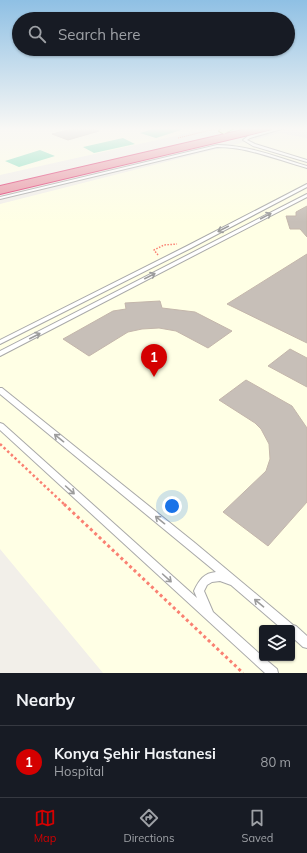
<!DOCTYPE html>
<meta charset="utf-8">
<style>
body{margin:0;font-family:Mulish,sans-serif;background:#242831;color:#f1f3f6}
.controls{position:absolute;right:12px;bottom:12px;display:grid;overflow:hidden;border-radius:4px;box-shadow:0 1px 3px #0004}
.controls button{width:36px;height:36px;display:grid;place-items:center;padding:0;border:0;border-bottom:1px solid #363941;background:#171b24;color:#f1f3f6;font:20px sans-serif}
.you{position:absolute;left:172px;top:506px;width:14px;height:14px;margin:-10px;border:3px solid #fff;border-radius:50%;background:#1a73e8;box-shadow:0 0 0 6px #1a73e833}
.badge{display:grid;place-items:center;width:26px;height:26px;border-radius:50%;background:#d40000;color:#fff;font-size:13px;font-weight:700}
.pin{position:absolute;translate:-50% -33px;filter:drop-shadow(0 1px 2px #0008)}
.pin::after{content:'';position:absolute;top:21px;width:14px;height:12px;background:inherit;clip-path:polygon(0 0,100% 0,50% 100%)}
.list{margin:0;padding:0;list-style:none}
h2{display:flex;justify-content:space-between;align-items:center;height:52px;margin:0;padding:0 16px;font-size:17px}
h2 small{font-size:13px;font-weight:400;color:#9ea1a6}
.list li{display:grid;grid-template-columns:26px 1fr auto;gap:12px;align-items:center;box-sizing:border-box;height:72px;padding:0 16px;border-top:1px solid #363941}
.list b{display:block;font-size:15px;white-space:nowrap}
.list p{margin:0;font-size:13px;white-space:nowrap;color:#9ea1a6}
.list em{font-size:13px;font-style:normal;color:#9ea1a6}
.icon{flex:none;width:22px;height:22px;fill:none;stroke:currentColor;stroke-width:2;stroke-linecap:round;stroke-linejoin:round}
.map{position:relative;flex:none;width:307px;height:673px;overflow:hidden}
.search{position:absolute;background:#171b24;box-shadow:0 1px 3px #0004;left:12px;right:12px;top:12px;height:44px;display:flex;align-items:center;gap:10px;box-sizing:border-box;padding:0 14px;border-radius:22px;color:#9ea1a6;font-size:15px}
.sheet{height:124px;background:#171b24}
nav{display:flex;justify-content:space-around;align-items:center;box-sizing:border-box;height:56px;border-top:1px solid #363941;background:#171b24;font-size:11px;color:#9ea1a6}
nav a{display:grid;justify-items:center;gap:2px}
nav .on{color:#d40000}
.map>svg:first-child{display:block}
.education{fill:#ffffe5;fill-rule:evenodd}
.pitch{fill:#88e0be}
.building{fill:#c7bfb8;stroke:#c4b6ab}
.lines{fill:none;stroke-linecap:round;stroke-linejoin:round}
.lane-casing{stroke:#a9a9a9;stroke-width:2}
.secondary-casing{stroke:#707d05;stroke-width:2}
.highway-casing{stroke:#dc2a67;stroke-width:2}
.path-far3{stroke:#fa8072;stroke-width:1;stroke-dasharray:1 1;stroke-linecap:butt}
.path-far2{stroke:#fa8072;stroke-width:1.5;stroke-dasharray:1.5 1.5;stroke-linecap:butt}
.path-far1{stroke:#fa8072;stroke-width:2.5;stroke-dasharray:2.5 2.5;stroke-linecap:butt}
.path{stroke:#fa8072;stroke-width:3;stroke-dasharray:3 3;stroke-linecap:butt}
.lane{fill:#fff;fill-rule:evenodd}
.secondary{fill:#f7fabf;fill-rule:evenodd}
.highway{fill:#e892a2;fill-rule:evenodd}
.oneway{stroke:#9c9c9c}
</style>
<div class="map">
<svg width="307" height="673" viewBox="0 0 307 673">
<rect width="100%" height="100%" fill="#f2efe9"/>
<path class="education" d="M 0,128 L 211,128 L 0,175 Z
M 280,133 L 307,138 L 307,673 L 103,673 L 0,549 L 0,204 ZM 262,628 L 292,628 L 292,658 L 262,658 Z"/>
<path class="pitch" d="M 156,128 L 184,129 L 156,138 L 140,133 Z
M 123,138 L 135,144 L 94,153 L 83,147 Z
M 40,150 L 55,156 L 19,167 L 5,161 Z"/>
<path class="building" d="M 75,128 L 91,128 L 99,131 L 68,140 L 52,134 Z
M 307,206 L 307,237 L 300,229 L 290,229 L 286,216 L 296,216 L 296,212 Z
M 307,254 L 307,343 L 227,304 Z
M 160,301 L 162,308 L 195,312 L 232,331 L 208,348 L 176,331 L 159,328 L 142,329 L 128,332 L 89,356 L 63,339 L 113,311 L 126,309 L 125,303 Z
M 290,349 L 307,358 L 307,387 L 268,366 Z
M 246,380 L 292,406 L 307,428 L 307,502 L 268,546 L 223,512 L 266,471 L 270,459 L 269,444 L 261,429 L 255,423 L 219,400 Z"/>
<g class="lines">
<defs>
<path id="lane" d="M 280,128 L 285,128 L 250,138 L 247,140 L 255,144 L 307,160 L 307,162 L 253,146 L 243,140 L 248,136 Z
M 217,145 C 248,145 277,157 307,166 L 307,168 C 277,160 249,147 217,147 L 0,199 L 0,197 Z
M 307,184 L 307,187 L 191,248 L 0,344 L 0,340 L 187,246 Z
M 307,194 L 307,197 L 0,356 L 0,351 Z
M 0,388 L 2,388 L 195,543 L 293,625 L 296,626 L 307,636 L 307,648 L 303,647 L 292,637 L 292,628 L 281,628 L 231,585 L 220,581 L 212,582 L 207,585 L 204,591 L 213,612 L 262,656 L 262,658 L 264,658 L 277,669 L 278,673 L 265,673 L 0,430 L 0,423 L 3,424 L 197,598 L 194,591 C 199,580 204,573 216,572 L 0,394 Z"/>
<path id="secondary" d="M 223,128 L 234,128 L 224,134 L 219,131 Z"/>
<path id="highway" d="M 251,128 L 271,128 L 269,130 L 265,131 L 0,194 L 0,186 Z"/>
</defs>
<use href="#lane" class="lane-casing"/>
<use href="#secondary" class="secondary-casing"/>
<use href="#highway" class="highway-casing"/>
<path class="path-far3" d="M 178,138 L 215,129"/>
<path class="path-far2" d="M 158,255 L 154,250 L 164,245 L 177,244"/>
<path class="path-far1" d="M 0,444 L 65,505"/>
<path class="path" d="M 64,504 L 243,673"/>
<use href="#lane" class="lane"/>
<use href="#secondary" class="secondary"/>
<use href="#highway" class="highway"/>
</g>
<defs><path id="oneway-shaft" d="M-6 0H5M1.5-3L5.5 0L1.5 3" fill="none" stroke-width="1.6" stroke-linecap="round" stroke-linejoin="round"/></defs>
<g class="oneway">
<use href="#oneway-shaft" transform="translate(266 216) rotate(-28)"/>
<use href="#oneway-shaft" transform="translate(223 229) rotate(153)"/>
<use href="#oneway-shaft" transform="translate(150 276) rotate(-27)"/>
<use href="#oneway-shaft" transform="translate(35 336) rotate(-27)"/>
<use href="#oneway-shaft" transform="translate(59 438) rotate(-141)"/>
<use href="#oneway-shaft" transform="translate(70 490) rotate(42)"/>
<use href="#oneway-shaft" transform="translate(160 520) rotate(-141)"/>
<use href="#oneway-shaft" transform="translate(167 578) rotate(42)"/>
<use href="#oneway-shaft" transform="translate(259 603) rotate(-140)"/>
</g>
<linearGradient id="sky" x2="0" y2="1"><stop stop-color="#8fc0e4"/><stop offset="0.58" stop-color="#f9f8f5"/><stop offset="1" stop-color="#f9f8f5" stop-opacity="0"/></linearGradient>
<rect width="307" height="222" fill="url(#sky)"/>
</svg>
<div class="controls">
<button><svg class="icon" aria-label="layers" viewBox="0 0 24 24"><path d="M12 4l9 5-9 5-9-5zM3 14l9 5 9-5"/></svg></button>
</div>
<div class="you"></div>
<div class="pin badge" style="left:154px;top:377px">1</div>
<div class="search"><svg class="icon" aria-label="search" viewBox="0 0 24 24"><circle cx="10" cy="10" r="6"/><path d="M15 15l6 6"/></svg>Search here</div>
</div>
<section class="sheet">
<h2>Nearby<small></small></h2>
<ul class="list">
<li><span class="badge">1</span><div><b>Konya Şehir Hastanesi</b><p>Hospital</p></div><em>80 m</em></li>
</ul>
</section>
<nav>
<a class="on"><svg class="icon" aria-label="map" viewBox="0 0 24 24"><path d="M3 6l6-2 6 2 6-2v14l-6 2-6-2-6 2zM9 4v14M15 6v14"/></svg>Map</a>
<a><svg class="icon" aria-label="directions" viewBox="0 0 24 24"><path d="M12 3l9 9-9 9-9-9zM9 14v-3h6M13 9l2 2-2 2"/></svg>Directions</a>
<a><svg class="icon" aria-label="saved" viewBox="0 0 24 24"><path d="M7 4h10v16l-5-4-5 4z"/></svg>Saved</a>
</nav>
